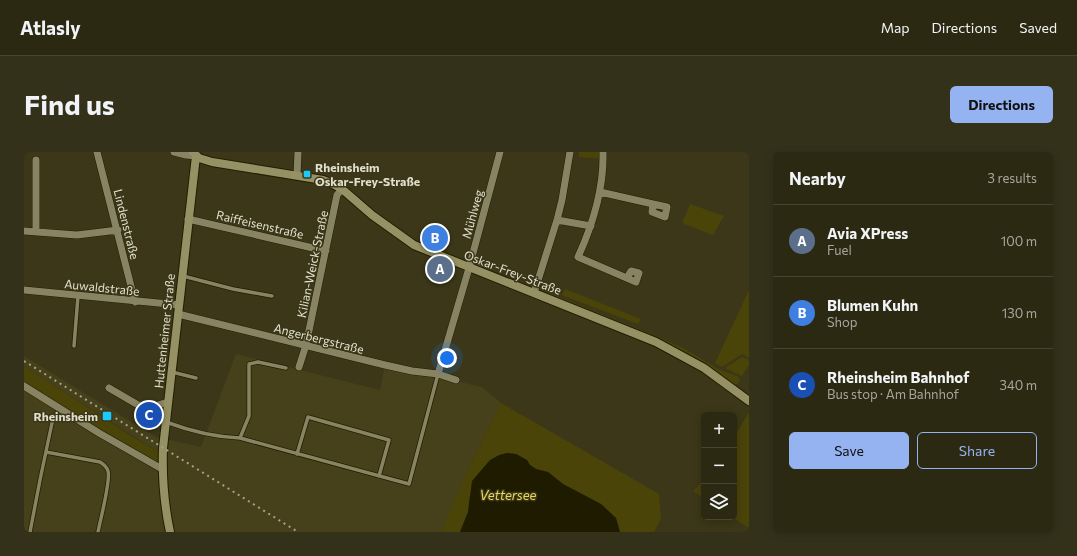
<!DOCTYPE html>
<meta charset="utf-8">
<style>
body{margin:0;font-family:Commissioner,sans-serif;background:#34311b;color:#f1f3f6}
.controls{position:absolute;right:12px;bottom:12px;display:grid;overflow:hidden;border-radius:6px;box-shadow:0 2px 10px #0003}
.controls button{width:36px;height:36px;display:grid;place-items:center;padding:0;border:0;border-bottom:1px solid #484532;background:#2c2912;color:#f1f3f6;font:20px sans-serif}
.you{position:absolute;left:423px;top:206px;width:14px;height:14px;margin:-10px;border:3px solid #fff;border-radius:50%;background:#1a73e8;box-shadow:0 0 0 6px #1a73e833}
.badge{display:grid;place-items:center;width:26px;height:26px;border-radius:50%;background:#95b2f1;color:#fff;font-size:13px;font-weight:700}
.pin{position:absolute;translate:-50% -50%;border:2px solid #fff;box-shadow:0 1px 4px #0006}
.list{margin:0;padding:0;list-style:none}
h2{display:flex;justify-content:space-between;align-items:center;height:52px;margin:0;padding:0 16px;font-size:17px}
h2 small{font-size:13px;font-weight:400;color:#a6a69f}
.list li{display:grid;grid-template-columns:26px 1fr auto;gap:12px;align-items:center;box-sizing:border-box;height:72px;padding:0 16px;border-top:1px solid #484532}
.list b{display:block;font-size:15px;white-space:nowrap}
.list p{margin:0;font-size:13px;white-space:nowrap;color:#a6a69f}
.list em{font-size:13px;font-style:normal;color:#a6a69f}
.actions{display:flex;gap:8px;padding:12px 16px}
.actions a{flex:1;padding:9px 0;border:1px solid #95b2f1;border-radius:6px;text-align:center;font-size:14px;color:#95b2f1}
.actions .main{background:#95b2f1;color:#111}
.icon{flex:none;width:22px;height:22px;fill:none;stroke:currentColor;stroke-width:2;stroke-linecap:round;stroke-linejoin:round}
.map{position:relative;flex:none;width:725px;height:380px;overflow:hidden;border-radius:6px}
header{display:flex;align-items:center;gap:24px;box-sizing:border-box;height:56px;padding:0 20px;background:#2c2912;border-bottom:1px solid #484532}
header strong{font-size:19px}
nav{display:flex;gap:22px;margin-inline-start:auto;font-size:14px}
.intro{display:flex;align-items:center;justify-content:space-between;box-sizing:border-box;height:96px;padding:0 24px}
h1{margin:0;font-size:28px}
.button{padding:10px 18px;border-radius:6px;background:#95b2f1;color:#111;font-size:14px;font-weight:700}
main{display:flex;gap:24px;padding:0 24px}
aside{flex:1;background:#2c2912;border-radius:6px;box-shadow:0 2px 10px #0003}
.map>svg:first-child{display:block}
.built{fill:#46411a}
.green{fill:#4b4409}
.water{fill:#1f1b00}
.lines{fill:none;stroke-linecap:round;stroke-linejoin:round}
.lane-casing{stroke:#221e01;stroke-width:5}
.street-casing{stroke:#221e01;stroke-width:8}
.secondary-casing{stroke:#221e01;stroke-width:10}
.lane{stroke:#888463;stroke-width:3.5}
.street{stroke:#888463;stroke-width:7}
.secondary{stroke:#969164;stroke-width:8}
.rail{stroke:#a5a38d;stroke-width:2;stroke-dasharray:2 4;stroke-linecap:butt}
.poi-dot{fill:#1dc9fc;stroke:#3b3718;stroke-width:1.5}
.labels{text-anchor:middle;dominant-baseline:central;stroke-width:3;stroke-linejoin:round;paint-order:stroke}
.poi-label{font-size:12px;font-weight:bold;fill:#e1e0ce;stroke:#3b3718;text-anchor:start}
.street-label{font-size:12px;fill:#e1e0ce;stroke:#3b3718}
.water-label{font-size:13px;font-style:italic;fill:#e7d75c;stroke:#3b3718}
</style>
<header>
<strong>Atlasly</strong>
<nav><a>Map</a><a>Directions</a><a>Saved</a></nav>
</header>
<div class="intro"><h1>Find us</h1><a class="button">Directions</a></div>
<main>
<div class="map">
<svg width="725" height="380" viewBox="0 0 725 380">
<rect width="100%" height="100%" fill="#3b3718"/>
<path class="built" d="M 212,202 L 356,238 L 361,213 L 458,235 L 477,251 L 439,328 L 417,380 L 0,380 L 0,231 L 133,310 L 134,300 L 0,214 L 0,204 L 132,285 L 177,295 Z"/>
<path class="green" d="M 555,0 L 578,0 L 578,7 L 555,5 Z
M 666,52 L 700,64 L 689,83 L 658,71 Z
M 517,128 L 519,134 L 538,143 L 541,137 L 617,167 L 614,172 L 519,136 Z
M 516,137 L 632,184 L 661,197 L 696,218 L 715,225 L 716,228 L 713,232 L 709,233 L 698,225 Z
M 725,138 L 725,206 L 718,202 L 698,215 L 691,211 Z
M 718,205 L 725,208 L 725,213 L 718,224 L 701,216 Z
M 0,214 L 109,285 L 134,300 L 133,310 L 0,231 Z
M 477,251 L 635,342 L 637,367 L 630,380 L 596,380 L 592,366 L 577,352 L 539,332 L 524,320 L 512,317 L 506,313 L 503,308 L 492,302 L 445,346 L 444,360 L 436,380 L 417,380 L 439,328 Z
M 725,260 L 725,376 L 708,365 L 710,365 L 710,285 Z
M 680,328 L 680,346 L 669,339 Z"/>
<path class="water" d="M 483,301 L 492,302 L 503,308 L 506,313 L 512,317 L 524,320 L 539,332 L 577,352 L 592,366 L 596,380 L 436,380 L 444,360 L 448,329 L 466,308 L 475,303 Z"/>
<g class="lines">
<defs>
<path id="lane" d="M 159,124 L 209,137 L 248,144
M 50,194 L 54,144
M 148,220 L 172,226
M 142,270 C 166,279 190,285 216,286 L 385,332 L 414,222
M 216,286 L 225,264 L 225,212 L 234,210 L 262,216
M 22,300 L 76,310 C 79,312 83,315 84,319 C 87,328 76,369 74,380
M 273,302 L 284,265 L 365,288 L 355,324
M 6,380 L 16,328 L 28,271 L 35,256"/>
<path id="street" d="M 73,0 L 111,150
M 150,0 L 162,3 L 172,4
M 579,0 C 580,37 569,72 554,105 L 612,130 L 615,121 L 607,119 L 603,126
M 12,8 L 12,80
M 273,23 L 274,0
M 576,40 L 629,52 L 628,60 L 641,65 L 643,55 L 629,52
M 164,67 L 302,99
M 533,68 L 567,74
M 0,79 L 53,83 L 94,78
M 0,138 L 155,153
M 510,141 L 533,68 L 538,48 L 546,0
M 154,162 L 361,213 L 388,219 L 414,222 L 432,228
M 275,215 L 282,193 L 313,43 L 318,37
M 414,222 L 445,116 L 476,0
M 0,234 L 75,281 L 138,317
M 85,236 L 121,257 L 144,250
M 121,257 L 142,270"/>
<path id="secondary" d="M 169,0 L 175,6 L 188,10 L 299,28 L 307,31 L 318,37 L 348,63 L 390,93 L 632,190 L 680,216 L 725,249
M 146,380 C 140,352 138,325 139,296 L 172,4"/>
</defs>
<use href="#lane" class="lane-casing"/>
<use href="#street" class="street-casing"/>
<use href="#secondary" class="secondary-casing"/>
<use href="#lane" class="lane"/>
<use href="#street" class="street"/>
<use href="#secondary" class="secondary"/>
<path class="rail" d="M 0,209 L 274,380"/>
</g>
<g class="poi-dot">
<rect x="279" y="18" width="8" height="8" rx="2"/>
<rect x="78" y="259" width="10" height="10" rx="2"/>
</g>
<g class="labels">
<g class="poi-label">
<text x="291" y="15">Rheinsheim<tspan x="291" dy="14">Oskar-Frey-Straße</tspan></text>
<text x="74" y="264" text-anchor="end">Rheinsheim</text>
</g>
<g class="street-label">
<text transform="translate(448 62) rotate(-75)">Mühlweg</text>
<text transform="translate(103 72) rotate(76)">Lindenstraße</text>
<text transform="translate(236 72) rotate(13)">Raiffeisenstraße</text>
<text transform="translate(288 112) rotate(-78)">Kilian-Weick-Straße</text>
<text transform="translate(489 120) rotate(21)">Oskar-Frey-Straße</text>
<text transform="translate(78 135) rotate(6)">Auwaldstraße</text>
<text transform="translate(140 179) rotate(-84)">Huttenheimer Straße</text>
<text transform="translate(295 186) rotate(14)">Angerbergstraße</text>
</g>
<g class="water-label">
<text x="484" y="343">Vettersee</text>
</g>
</g>
</svg>
<div class="controls">
<button>+</button>
<button>−</button>
<button><svg class="icon" aria-label="layers" viewBox="0 0 24 24"><path d="M12 4l9 5-9 5-9-5zM3 14l9 5 9-5"/></svg></button>
</div>
<div class="you"></div>
<div class="pin badge" style="left:416px;top:117px;background:#5c6f8a">A</div>
<div class="pin badge" style="left:411px;top:86px;background:#3f7fe0">B</div>
<div class="pin badge" style="left:125px;top:263px;background:#1a4fb4">C</div>
</div>
<aside>
<h2>Nearby<small>3 results</small></h2>
<ul class="list">
<li><span class="badge" style="background:#5c6f8a">A</span><div><b>Avia XPress</b><p>Fuel</p></div><em>100 m</em></li>
<li><span class="badge" style="background:#3f7fe0">B</span><div><b>Blumen Kuhn</b><p>Shop</p></div><em>130 m</em></li>
<li><span class="badge" style="background:#1a4fb4">C</span><div><b>Rheinsheim Bahnhof</b><p>Bus stop · Am Bahnhof</p></div><em>340 m</em></li>
</ul>
<div class="actions"><a class="main">Save</a><a>Share</a></div>
</aside>
</main>
